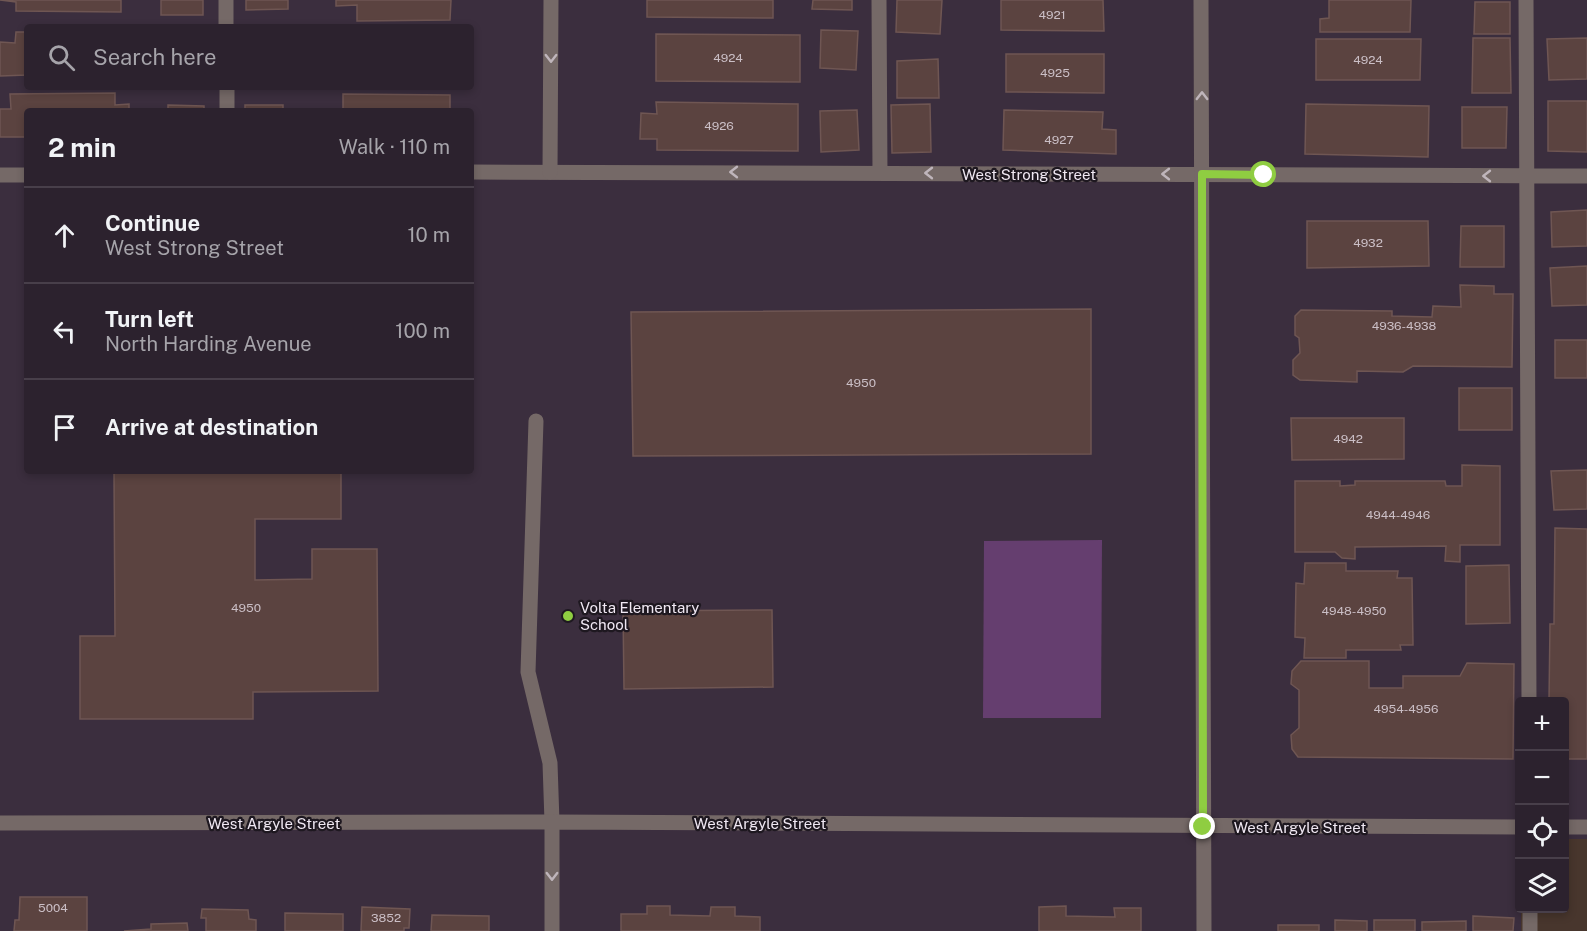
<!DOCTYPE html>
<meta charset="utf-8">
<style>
body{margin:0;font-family:"Public Sans",sans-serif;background:#382f3a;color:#f1f3f6}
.controls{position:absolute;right:18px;bottom:18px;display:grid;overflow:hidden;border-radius:6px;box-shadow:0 3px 9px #0003}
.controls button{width:54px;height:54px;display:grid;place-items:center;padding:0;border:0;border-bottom:2px solid #483f4a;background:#2c222e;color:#f1f3f6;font:30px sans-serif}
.stop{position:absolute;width:18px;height:18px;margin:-14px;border:4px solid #8fcd41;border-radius:50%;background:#fff}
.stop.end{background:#8fcd41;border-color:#fff;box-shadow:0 2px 6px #0008}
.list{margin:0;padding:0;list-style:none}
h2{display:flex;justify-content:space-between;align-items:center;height:78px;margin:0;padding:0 24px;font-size:26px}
h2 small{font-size:20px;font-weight:400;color:#a6a4aa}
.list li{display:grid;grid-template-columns:39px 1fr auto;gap:18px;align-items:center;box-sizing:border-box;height:96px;padding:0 24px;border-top:2px solid #483f4a}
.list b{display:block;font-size:22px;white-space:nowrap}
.list p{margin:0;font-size:20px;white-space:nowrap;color:#a6a4aa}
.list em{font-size:20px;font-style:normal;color:#a6a4aa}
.icon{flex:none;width:33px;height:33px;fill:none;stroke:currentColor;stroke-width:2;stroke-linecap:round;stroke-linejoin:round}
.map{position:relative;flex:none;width:1587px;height:931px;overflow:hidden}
.search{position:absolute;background:#2c222e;box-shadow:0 3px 9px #0003;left:24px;top:24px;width:450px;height:66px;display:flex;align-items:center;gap:15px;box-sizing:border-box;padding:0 21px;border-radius:6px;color:#a6a4aa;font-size:22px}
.panel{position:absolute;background:#2c222e;box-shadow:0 3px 9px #0003;left:24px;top:108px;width:450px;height:366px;border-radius:6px}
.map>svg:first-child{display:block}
.commercial{fill:#48362d}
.green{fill:#653e6f}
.building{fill:#5b4340;stroke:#6f5653;stroke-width:1.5}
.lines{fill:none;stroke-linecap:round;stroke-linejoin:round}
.service{stroke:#756967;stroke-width:15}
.minor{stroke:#756967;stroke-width:15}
.oneway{stroke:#bfb5bb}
.route{stroke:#8fcd41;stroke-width:8}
.poi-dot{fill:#8fcd41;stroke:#1e1820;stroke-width:2}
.labels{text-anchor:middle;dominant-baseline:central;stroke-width:4.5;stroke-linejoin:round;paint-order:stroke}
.number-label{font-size:12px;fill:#cbbfc6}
.street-label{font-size:15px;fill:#f0e8f3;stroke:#1e1820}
.poi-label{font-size:15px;fill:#f0e8f3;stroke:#1e1820;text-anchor:start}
</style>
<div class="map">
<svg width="1587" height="931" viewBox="0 0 1587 931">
<rect width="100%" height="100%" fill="#3b2e3e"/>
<path class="commercial" d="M 1565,839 L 1587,839 L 1587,931 L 1521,931 L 1521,909 L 1564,908 Z"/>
<path class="green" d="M 1102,540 L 1101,718 L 983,718 L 984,541 Z"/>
<path class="building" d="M 0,0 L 121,0 L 121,12 L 16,11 L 16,2 Z
M 161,0 L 203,0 L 203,15 L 161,15 Z
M 246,0 L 288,0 L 288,9 L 246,10 Z
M 336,0 L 451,0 L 450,20 L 357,21 L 357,5 L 336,6 Z
M 647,0 L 773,0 L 773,18 L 647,17 Z
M 813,0 L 852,0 L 852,10 L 812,9 Z
M 897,0 L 942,0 L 940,34 L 896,32 Z
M 1001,0 L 1103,0 L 1104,31 L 1001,30 Z
M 1329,0 L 1411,0 L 1410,32 L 1320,32 L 1320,19 L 1329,18 Z
M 1475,2 L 1510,2 L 1510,34 L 1474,34 Z
M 821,30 L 858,31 L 856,70 L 820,68 Z
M 16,32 L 27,32 L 27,75 L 0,76 L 0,42 L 15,43 Z
M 656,34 L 800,35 L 800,82 L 656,81 Z
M 1473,38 L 1510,38 L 1511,93 L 1472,93 Z
M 1587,38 L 1587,79 L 1549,80 L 1547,39 Z
M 1316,39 L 1421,39 L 1420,80 L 1316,80 Z
M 1006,54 L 1104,54 L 1104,93 L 1006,92 Z
M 938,59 L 939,98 L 897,98 L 897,61 Z
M 115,93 L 115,105 L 129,104 L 129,111 L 27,111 L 27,137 L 0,137 L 0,109 L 11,109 L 10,94 Z
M 343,94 L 450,95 L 450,111 L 343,111 Z
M 1548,101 L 1587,101 L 1587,152 L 1548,151 Z
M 656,102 L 798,104 L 798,151 L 657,150 L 657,139 L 640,139 L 641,113 L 657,114 Z
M 930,104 L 931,152 L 892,153 L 891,105 Z
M 1306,104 L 1429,106 L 1428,157 L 1305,154 Z
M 168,105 L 204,106 L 204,111 L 168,111 Z
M 245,105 L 283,105 L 283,111 L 245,111 Z
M 1462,107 L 1507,107 L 1506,148 L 1462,148 Z
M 857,110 L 859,150 L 821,152 L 820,111 Z
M 1004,110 L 1103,112 L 1102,129 L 1116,130 L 1116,154 L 1003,150 Z
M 1587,210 L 1587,246 L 1552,247 L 1551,212 Z
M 1307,221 L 1428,221 L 1429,266 L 1307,268 Z
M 1461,226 L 1504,226 L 1504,267 L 1460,267 Z
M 1587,266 L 1587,305 L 1552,306 L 1550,268 Z
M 1460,285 L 1494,286 L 1494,294 L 1513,294 L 1512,367 L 1413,366 L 1403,372 L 1357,371 L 1357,382 L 1300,380 L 1293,375 L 1293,360 L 1300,353 L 1299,338 L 1295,335 L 1295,316 L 1301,310 L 1392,311 L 1392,316 L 1432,317 L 1433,306 L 1461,307 Z
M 1091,309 L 1091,454 L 633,456 L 631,312 Z
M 1555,340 L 1587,340 L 1587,378 L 1555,378 Z
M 1459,388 L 1512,388 L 1512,430 L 1459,430 Z
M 1291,418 L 1404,418 L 1404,459 L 1292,460 Z
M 1462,465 L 1500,466 L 1500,545 L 1460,545 L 1460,562 L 1445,561 L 1446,546 L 1355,547 L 1355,559 L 1342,558 L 1335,552 L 1295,552 L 1295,481 L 1340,481 L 1340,486 L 1355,485 L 1355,481 L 1445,481 L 1446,486 L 1462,486 Z
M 1587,470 L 1587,509 L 1554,510 L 1551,471 Z
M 114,471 L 341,471 L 341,519 L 255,519 L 255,580 L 312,579 L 312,549 L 377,549 L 378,691 L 253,692 L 253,719 L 80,719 L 80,636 L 115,636 Z
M 1555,528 L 1587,529 L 1587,759 L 1564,759 L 1564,702 L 1549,702 L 1550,624 L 1554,624 Z
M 1305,563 L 1346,563 L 1346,571 L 1398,571 L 1397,578 L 1412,578 L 1413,645 L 1400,645 L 1401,650 L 1346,650 L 1346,658 L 1304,658 L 1305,638 L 1295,637 L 1296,583 L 1304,584 Z
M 1509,565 L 1510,623 L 1466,624 L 1466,566 Z
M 772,610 L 773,687 L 624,689 L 623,611 Z
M 1301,661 L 1369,661 L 1369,688 L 1403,688 L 1403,676 L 1460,676 L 1467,663 L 1514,664 L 1513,759 L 1298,757 L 1292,749 L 1291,735 L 1299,728 L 1299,690 L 1291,684 L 1292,671 Z
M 20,897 L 87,897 L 87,931 L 14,931 L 15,920 L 19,920 Z
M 647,906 L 670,906 L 670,915 L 710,916 L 711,907 L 735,907 L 735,916 L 760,917 L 760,931 L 621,931 L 621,914 L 647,914 Z
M 1066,906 L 1066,916 L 1115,917 L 1114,908 L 1141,908 L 1141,931 L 1039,931 L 1039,907 Z
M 362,907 L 410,909 L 409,928 L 404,928 L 404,931 L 361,931 Z
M 202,909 L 248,910 L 249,919 L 256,920 L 256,931 L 206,931 L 206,918 L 201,918 Z
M 285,913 L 343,914 L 343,931 L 285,931 Z
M 432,915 L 489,916 L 489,931 L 431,931 Z
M 1473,916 L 1514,918 L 1513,931 L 1473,931 Z
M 1335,920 L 1367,921 L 1367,931 L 1335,931 Z
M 1374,920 L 1415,920 L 1415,931 L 1374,931 Z
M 1466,921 L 1466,931 L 1422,931 L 1422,922 Z
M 187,923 L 188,931 L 124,931 L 151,929 L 151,924 Z
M 1278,925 L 1319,925 L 1319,931 L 1278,931 Z"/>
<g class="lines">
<path class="service" d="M 226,0 L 226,27
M 879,0 L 880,173
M 1526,0 L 1529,702
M 227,87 L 227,111
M 471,172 L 1587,176
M 0,175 L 27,175
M 536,421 L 528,672 L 550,763 L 552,822
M 1530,908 L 1530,931"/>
<path class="minor" d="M 1201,0 L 1204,931
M 550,172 L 551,0
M 552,822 L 552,931
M 0,823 L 552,822 L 1520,827
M 1564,827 L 1587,827"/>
</g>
<defs><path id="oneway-chevron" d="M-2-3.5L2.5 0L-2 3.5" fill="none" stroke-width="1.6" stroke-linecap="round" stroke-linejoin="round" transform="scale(1.5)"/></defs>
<g class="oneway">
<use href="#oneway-chevron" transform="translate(551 58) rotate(90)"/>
<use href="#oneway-chevron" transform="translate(1202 96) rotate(-90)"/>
<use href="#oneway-chevron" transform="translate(734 172) rotate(-180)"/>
<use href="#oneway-chevron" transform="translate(929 173) rotate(-180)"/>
<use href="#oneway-chevron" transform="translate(1166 174) rotate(-180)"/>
<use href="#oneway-chevron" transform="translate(1487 176) rotate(-180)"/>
<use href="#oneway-chevron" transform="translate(552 876) rotate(90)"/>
</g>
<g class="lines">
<path class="route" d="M 1203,827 L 1202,174 L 1264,175"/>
</g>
<circle class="poi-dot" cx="568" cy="616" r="6"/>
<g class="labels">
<g class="number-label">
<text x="1052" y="15">4921</text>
<text x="728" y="58">4924</text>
<text x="1368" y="60">4924</text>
<text x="1055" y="73">4925</text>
<text x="719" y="126">4926</text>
<text x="1059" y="140">4927</text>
<text x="1368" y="243">4932</text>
<text x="1404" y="326">4936-4938</text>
<text x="861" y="383">4950</text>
<text x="1348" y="439">4942</text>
<text x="1398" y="515">4944-4946</text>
<text x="246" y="608">4950</text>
<text x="1354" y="611">4948-4950</text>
<text x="1406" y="709">4954-4956</text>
<text x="53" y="908">5004</text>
<text x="386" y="918">3852</text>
</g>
<g class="street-label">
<text x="1029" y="174">West Strong Street</text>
<text x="274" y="823">West Argyle Street</text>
<text x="760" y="823">West Argyle Street</text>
<text x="1300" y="827">West Argyle Street</text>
</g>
<g class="poi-label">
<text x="580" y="607">Volta Elementary<tspan x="580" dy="17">School</tspan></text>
</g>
</g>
</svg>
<div class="controls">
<button>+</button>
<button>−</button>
<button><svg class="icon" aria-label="locate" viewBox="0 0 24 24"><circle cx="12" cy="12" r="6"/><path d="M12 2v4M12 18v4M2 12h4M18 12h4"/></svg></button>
<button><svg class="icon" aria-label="layers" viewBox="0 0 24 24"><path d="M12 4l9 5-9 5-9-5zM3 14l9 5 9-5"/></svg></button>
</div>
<div class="stop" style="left:1264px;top:175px"></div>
<div class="stop end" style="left:1203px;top:827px"></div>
<div class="search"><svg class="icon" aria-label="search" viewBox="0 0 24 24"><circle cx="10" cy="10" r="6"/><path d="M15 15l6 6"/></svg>Search here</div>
<section class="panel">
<h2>2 min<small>Walk · 110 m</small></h2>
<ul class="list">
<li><svg class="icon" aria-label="ahead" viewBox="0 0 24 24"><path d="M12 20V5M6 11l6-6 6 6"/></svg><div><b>Continue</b><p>West Strong Street</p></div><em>10 m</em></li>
<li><svg class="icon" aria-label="left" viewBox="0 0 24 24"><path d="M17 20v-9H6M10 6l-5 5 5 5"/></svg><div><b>Turn left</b><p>North Harding Avenue</p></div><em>100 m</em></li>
<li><svg class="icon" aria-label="arrive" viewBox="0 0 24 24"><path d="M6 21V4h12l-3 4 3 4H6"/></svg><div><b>Arrive at destination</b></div></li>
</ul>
</section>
</div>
